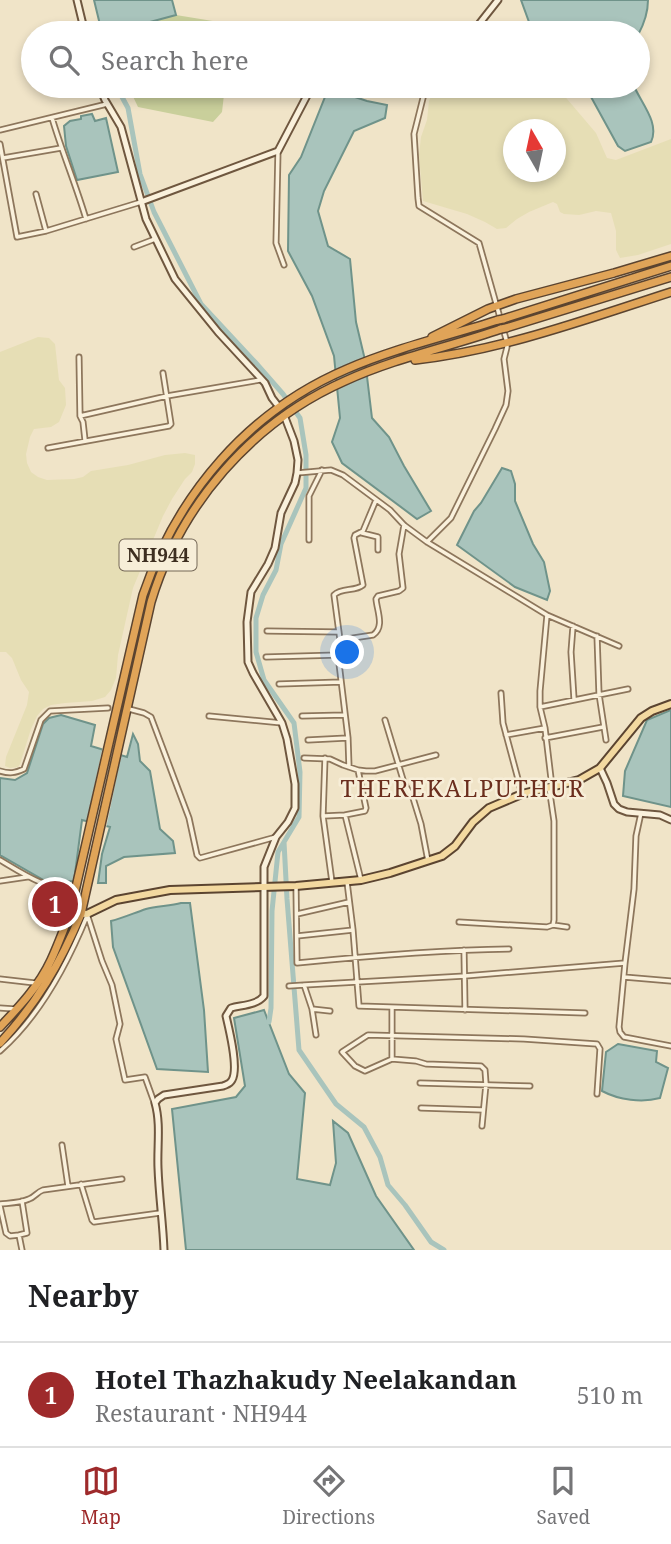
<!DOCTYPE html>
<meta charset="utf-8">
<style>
body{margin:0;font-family:"Noto Serif",serif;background:#f6f6f6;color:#202124}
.compass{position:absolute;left:503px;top:119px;width:63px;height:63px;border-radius:50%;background:#fff;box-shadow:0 4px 10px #0003;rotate:351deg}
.you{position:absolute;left:348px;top:653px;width:24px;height:24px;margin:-18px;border:5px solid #fff;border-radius:50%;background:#1a73e8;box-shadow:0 0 0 10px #1a73e833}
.badge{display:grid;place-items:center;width:46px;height:46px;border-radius:50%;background:#9e2a2b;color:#fff;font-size:23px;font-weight:700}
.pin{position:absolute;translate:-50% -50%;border:4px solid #fff;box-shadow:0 2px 7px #0006}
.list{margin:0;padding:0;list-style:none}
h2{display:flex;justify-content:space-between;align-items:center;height:91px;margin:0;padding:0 28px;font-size:30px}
h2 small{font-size:23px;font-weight:400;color:#757577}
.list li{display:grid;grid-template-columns:46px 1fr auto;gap:21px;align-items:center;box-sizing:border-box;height:105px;padding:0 28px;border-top:2px solid #e0e0e0}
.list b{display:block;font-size:26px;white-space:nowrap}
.list p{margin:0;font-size:23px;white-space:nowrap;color:#757577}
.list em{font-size:23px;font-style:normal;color:#757577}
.icon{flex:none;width:38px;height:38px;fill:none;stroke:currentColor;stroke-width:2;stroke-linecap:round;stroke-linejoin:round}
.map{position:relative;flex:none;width:671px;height:1250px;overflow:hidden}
.search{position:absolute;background:#fff;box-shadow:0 4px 10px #0003;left:21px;right:21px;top:21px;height:77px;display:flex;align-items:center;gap:18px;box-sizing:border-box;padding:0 24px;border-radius:38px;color:#757577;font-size:26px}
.sheet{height:196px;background:#fff}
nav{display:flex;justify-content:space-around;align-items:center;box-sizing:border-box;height:98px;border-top:2px solid #e0e0e0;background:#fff;font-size:19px;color:#757577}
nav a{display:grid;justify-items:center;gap:4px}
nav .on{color:#9e2a2b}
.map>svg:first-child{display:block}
.farmland{fill:#e6deb5;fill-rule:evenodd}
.green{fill:#c9cf9b}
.water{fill:#a9c4bc;stroke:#6f938a;stroke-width:2}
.pier{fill:#f0e4c8}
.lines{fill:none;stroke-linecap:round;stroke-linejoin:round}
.canal{stroke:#a9c4bc;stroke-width:5}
.street-casing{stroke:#8d765c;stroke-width:7}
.secondary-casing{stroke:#6f573f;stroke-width:9}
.primary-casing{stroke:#5b4430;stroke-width:10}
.highway-casing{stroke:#5b4430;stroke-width:10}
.street{stroke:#faf1dc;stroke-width:3.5}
.secondary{stroke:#faf1dc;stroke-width:5}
.primary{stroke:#f3d9a0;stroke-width:6}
.highway{stroke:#e0a458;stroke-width:7}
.highway-bridge-casing{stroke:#5b4430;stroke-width:10;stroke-linecap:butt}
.highway-bridge{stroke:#e0a458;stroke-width:7}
.labels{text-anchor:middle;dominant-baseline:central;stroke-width:5;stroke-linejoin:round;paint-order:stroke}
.shield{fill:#f7eed8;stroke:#756857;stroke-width:2}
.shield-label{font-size:19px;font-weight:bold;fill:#3d2e20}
.neighbourhood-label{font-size:23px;letter-spacing:2px;fill:#6b2e1e;stroke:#f7eed8}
</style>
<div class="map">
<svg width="671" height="1250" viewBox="0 0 671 1250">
<rect width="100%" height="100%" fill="#f0e4c8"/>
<path class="farmland" d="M 436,86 L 556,86 L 596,133 L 607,158 L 616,160 L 671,139 L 671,244 L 638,255 L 620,258 L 616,250 L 616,231 L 611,213 L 596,211 L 579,215 L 564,214 L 560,212 L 557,204 L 553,202 L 529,212 L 517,219 L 506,228 L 497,229 L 485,222 L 467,214 L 423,201 L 419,155 L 421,137 L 427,120 L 429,101 ZM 514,130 L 556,130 L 556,172 L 514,172 Z
M 38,337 L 49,338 L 55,344 L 59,380 L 65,388 L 66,405 L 59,422 L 51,427 L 34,429 L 30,437 L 26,454 L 27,463 L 31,472 L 38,477 L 47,480 L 74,479 L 83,477 L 91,471 L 128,465 L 165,455 L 185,453 L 195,455 L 195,464 L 192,472 L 185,479 L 172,499 L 163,516 L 133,588 L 118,655 L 116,678 L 111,690 L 105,697 L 92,701 L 65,703 L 51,705 L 43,709 L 37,716 L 31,729 L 20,764 L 18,767 L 10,768 L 5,766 L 6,757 L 27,705 L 29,692 L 21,680 L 12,658 L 6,652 L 0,652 L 0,352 Z"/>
<path class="green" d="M 176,15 L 231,24 L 230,33 L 109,33 Z
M 128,86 L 225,86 L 222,112 L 213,122 L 138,107 Z"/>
<path class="water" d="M 94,0 L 172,0 L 176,15 L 109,33 L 102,33 Z
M 521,0 L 648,0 C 648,13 644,24 638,35 L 638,33 L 533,33 Z
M 585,86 L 634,86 C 641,103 660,123 651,142 L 625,151 L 618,146 Z
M 337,91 L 367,101 L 387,105 L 385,118 L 354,131 L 324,191 L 318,211 L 328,246 L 350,259 L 356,322 L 365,360 L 372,418 L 389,437 L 404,466 L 431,511 L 417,519 L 342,463 L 332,442 L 340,418 L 334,356 L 312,296 L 288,251 L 289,175 L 301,157 L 327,92 Z
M 92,114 L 95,121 L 106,118 L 118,172 L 77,180 L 66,146 L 64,126 L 70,121 L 81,119 L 81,116 Z
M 502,468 L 511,471 L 515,484 L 515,501 L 533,544 L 544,562 L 550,591 L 547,600 L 515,587 L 457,545 L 474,511 L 481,503 Z
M 671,710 L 671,807 L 623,796 L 625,771 L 647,720 Z
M 61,715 L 95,725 L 91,746 L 127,757 L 133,734 L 138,744 L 140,761 L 150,771 L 160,829 L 173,841 L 175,853 L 124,857 L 106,866 L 106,883 L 98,883 L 102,854 L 110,827 L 82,820 L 74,881 L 47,882 L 0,855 L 0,778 L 15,780 L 27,773 L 43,724 L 49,718 Z
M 181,903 L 190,903 L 204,1010 L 208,1072 L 157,1069 L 113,947 L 111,921 C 123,918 134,913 146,909 C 156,906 170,906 181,903 Z
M 264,1010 L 289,1074 L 305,1093 L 297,1179 L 330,1185 L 336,1163 L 333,1121 L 348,1133 L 376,1196 L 414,1250 L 186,1250 L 172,1109 L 236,1097 L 245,1086 L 234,1018 Z
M 618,1044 L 657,1051 L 656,1062 L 668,1068 L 660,1098 C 642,1103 619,1100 602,1091 L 606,1052 Z"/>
<path class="pier" d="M 103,746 L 122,752 L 106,828 L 86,824 Z"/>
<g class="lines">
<path class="canal" d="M 116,86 L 128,108 L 140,174 L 154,212 L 201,304 L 255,362 L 283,394 L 300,418 L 306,455 L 306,488 L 281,544 L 276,570 L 263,595 L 256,618 L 256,652 L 264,680 L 294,723 L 300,772 L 299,817 L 278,852 L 272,911 L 271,1008 L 269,1022
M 284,842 L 287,899 L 299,1050 L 336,1104 L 364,1127 L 380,1157 L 388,1185 L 405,1205 L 431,1242 L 444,1250"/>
<defs>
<path id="street" d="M 426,86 L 414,134 L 418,198 L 419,206 L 479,243 L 506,339 L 507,347 L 504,359 L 508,391 L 506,405 L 495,429 L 451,518 L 427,542
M 52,118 C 62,152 76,185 86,219
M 0,130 L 107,104
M 0,144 L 17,237 L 46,231 L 141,202
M 278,151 L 276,243 L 284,265
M 3,158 L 61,148
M 36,194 L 46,231
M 134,247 L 155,239
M 79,357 L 80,416 L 83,422 L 85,440
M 80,416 L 167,396 L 260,380
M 48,448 L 169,426 L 171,424 L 163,373
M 297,473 L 331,470 L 343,475 L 390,510 L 404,525 L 427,542 L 547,615 L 619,646
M 362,533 L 378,537 L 378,550
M 309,540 L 309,496 L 322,470
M 547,615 L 540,691 L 540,707 L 545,728 L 552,787
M 573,626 L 571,652 L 574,699
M 267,631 L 339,632
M 597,636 L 599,694 L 606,740
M 340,640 L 373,635 C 385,627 377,611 376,599 L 378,596 L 399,591 L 403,588 L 399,554 L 404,525
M 266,657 L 338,655
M 279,684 L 341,682
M 501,693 L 503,723 L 522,794
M 540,707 L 628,689
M 129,709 L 144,713 L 151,717 L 189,818 L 197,855 L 200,858 L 276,837
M 209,716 L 282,723
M 302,716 L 345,715
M 385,720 L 404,783 L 413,798 L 421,824 L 428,861
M 506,735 L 545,728
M 545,738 L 603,727
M 308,740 L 347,738
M 304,758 L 330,759 L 343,765 L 358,770 L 366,808 L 365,811 L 345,815
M 325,758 L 323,816 L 332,882
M 349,767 L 348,738 L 338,655 L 340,640 L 334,595 C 342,587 355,592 363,585 L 354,538 L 355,535 L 363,531 L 376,500
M 358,770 L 366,771 L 375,771 L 436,755
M 0,771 C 10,774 15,773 24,769 L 41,720 L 50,711 L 108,708
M 641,813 L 636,836 L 634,889 L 625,963 L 619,1027 L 620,1032 L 624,1037 L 671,1046
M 324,816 L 345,815 L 361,880
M 0,860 C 27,876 43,888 75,889
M 0,881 L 27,877
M 347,882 L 353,930 L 359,1006 L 585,1013
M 296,887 L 297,963 C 368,956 438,950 509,949
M 87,914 L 102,961 L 112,985 L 120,1024 L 116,1039 L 125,1080 L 145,1077 L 154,1102
M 297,914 L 349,902
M 459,922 L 547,927 L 553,925 L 554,920 L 554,821 L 549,787
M 553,925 L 567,927
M 297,936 L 353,930
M 464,950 L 465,1010
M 624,977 L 671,981
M 0,979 L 35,983
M 289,986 L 304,985
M 0,1008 L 15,1009
M 312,1009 L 330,1011
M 392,1009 L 392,1059
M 316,1035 L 312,1009 L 304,985 L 465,976 L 625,963
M 0,1051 C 40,1016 67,965 87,916
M 420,1083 L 530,1086
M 421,1108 L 483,1110
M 482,1126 L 486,1084 L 485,1070 L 481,1066 L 426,1064 L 416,1061 L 392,1059 L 365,1071 L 355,1066 L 342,1052 L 368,1035 L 524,1039 L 597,1044 L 600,1049 L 597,1094
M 62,1145 L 68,1186
M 81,1184 L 92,1220 L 94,1222 L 160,1213
M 22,1201 L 27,1233 L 19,1235 L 22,1250
M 0,1204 C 9,1203 21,1203 29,1199 C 35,1197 37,1192 43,1190 L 122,1179
M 0,1206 L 6,1233 L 10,1236 L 19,1235"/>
<path id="secondary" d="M 77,0 L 85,33
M 472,33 L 498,0
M 99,86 L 105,100 L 121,127 L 146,219 L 175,279 L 218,332 L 265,383 L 272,398 L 279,407
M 141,202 L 278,151 L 312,86
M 600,768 L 607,783 L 614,804 L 619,809 L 627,812 L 660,815 L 671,820
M 164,1250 C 163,1223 159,1196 158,1168 C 157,1147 161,1124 155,1103 L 158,1099 L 164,1095 L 223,1086 C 228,1084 230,1084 232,1080 C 239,1068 229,1029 226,1016 L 231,1008 C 242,1005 257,1005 264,996 L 264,867 L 276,837 L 288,822 L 295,808 L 295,784 L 287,739 L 282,723 L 253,673 L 248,662 L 247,622 L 251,592 L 268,564 L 275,548 L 281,513 L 295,483 L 297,473 L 298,460 L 294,441 L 284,415"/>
<path id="primary" d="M 70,913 L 87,914 L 116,900 L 170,890 L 296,886 L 361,880 L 390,873 L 442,856 L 455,846 L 473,822 L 489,808 L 522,794 L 579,780 L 600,768 L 641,718 L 652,711 L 671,704"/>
<path id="highway" d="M 503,319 L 671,266
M 506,328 L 671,277
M 432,337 L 488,309 L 516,299 L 614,273 L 671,256
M 415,360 C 503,350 587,319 671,292
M 0,1027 C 19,1007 39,986 51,960 C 58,945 64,929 70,913 L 143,595 C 177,495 248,411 347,369 C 395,348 448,336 498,320
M 0,1043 C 37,1003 60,964 81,914 L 151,602 C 180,505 252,422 345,381 C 395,358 449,347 501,329"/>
</defs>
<use href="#street" class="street-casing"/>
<use href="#secondary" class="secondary-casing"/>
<use href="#primary" class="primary-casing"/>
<use href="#highway" class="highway-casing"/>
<use href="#street" class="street"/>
<use href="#secondary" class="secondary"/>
<use href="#primary" class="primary"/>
<use href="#highway" class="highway"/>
<defs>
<path id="highway-bridge" d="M 498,320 L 503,319
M 501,329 L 506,328"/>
</defs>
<use href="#highway-bridge" class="highway-bridge-casing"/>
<use href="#highway-bridge" class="highway-bridge"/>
</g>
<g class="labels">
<rect class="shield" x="119.5" y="539.5" width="77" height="31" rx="5"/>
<g class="shield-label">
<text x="158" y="555">NH944</text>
</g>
<g class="neighbourhood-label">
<text x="463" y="788">THEREKALPUTHUR</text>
</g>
</g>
</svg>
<svg class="compass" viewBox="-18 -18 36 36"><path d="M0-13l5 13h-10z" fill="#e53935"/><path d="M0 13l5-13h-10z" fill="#757577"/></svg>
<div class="you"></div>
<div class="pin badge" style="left:55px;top:904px">1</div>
<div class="search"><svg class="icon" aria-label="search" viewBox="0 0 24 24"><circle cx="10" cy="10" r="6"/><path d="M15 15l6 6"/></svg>Search here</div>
</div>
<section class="sheet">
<h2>Nearby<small></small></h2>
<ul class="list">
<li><span class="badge">1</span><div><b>Hotel Thazhakudy Neelakandan</b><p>Restaurant · NH944</p></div><em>510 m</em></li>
</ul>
</section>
<nav>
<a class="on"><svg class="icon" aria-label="map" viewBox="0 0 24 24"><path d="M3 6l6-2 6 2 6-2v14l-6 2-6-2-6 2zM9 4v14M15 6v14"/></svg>Map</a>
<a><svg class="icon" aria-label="directions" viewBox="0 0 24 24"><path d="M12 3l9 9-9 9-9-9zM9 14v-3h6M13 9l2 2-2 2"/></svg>Directions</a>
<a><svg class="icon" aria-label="saved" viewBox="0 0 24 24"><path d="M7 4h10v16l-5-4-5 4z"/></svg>Saved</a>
</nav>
